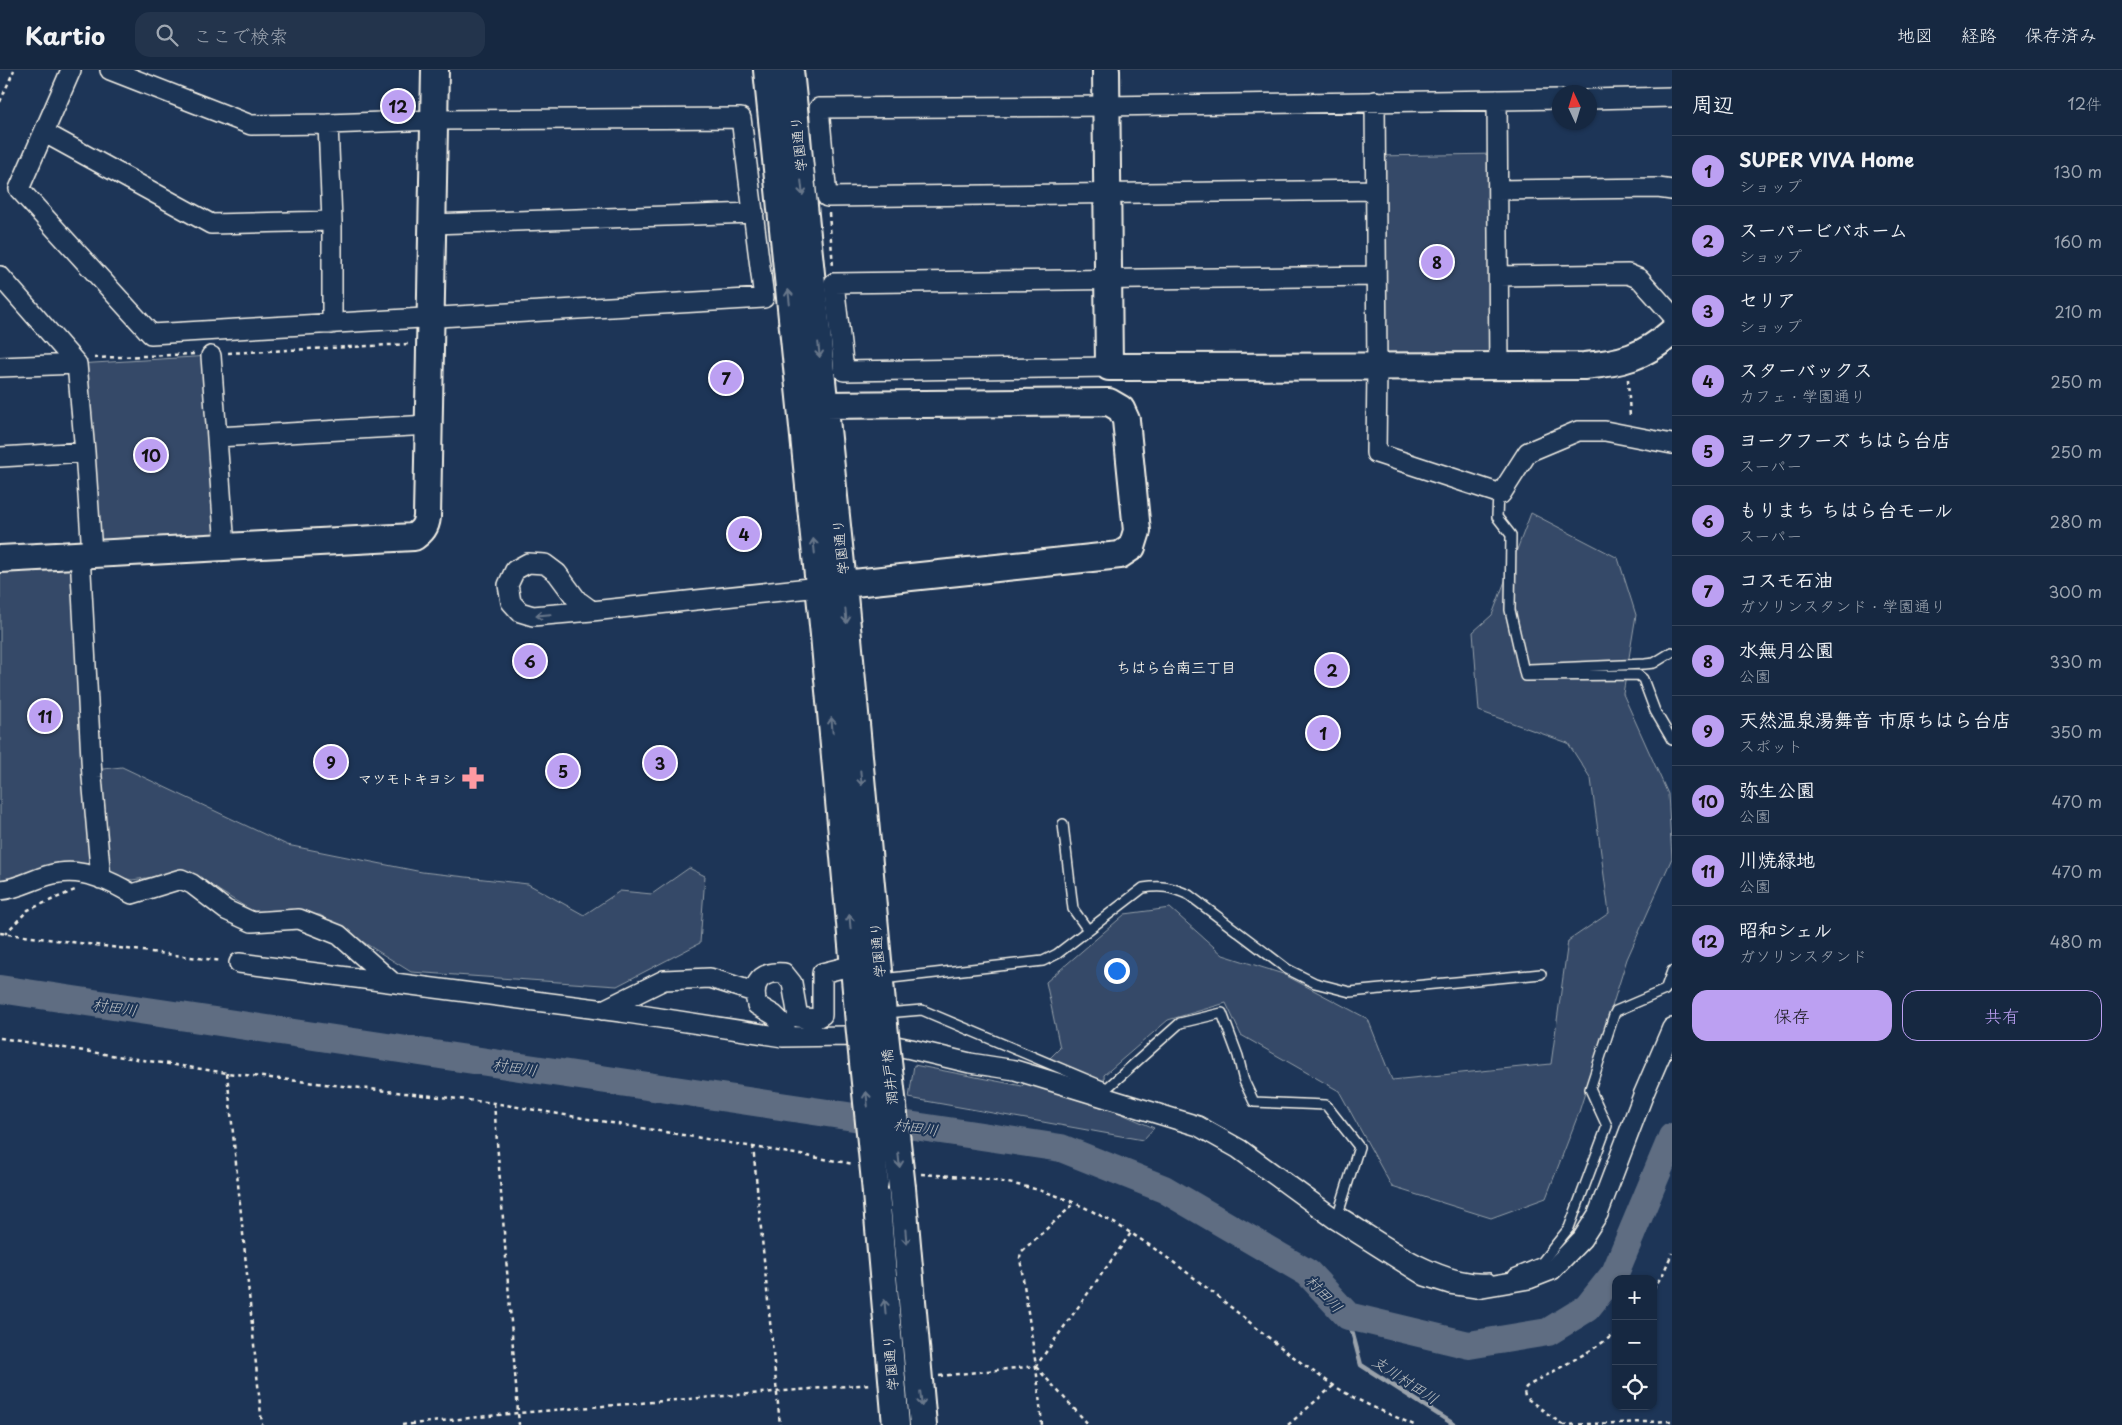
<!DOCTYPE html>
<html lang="ja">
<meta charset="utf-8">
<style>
body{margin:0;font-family:"Playpen Sans","Klee One",sans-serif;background:#23344c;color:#f1f3f6}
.controls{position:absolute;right:15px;bottom:15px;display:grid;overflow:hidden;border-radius:10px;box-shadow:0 1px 4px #0004}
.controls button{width:45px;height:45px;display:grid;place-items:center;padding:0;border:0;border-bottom:1px solid #35445a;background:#162841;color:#f1f3f6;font:25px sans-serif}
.compass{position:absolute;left:1552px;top:15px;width:45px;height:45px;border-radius:50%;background:#162841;box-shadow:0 1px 4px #0004;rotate:356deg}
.you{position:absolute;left:1116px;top:900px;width:18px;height:18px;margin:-12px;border:4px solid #fff;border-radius:50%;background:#1a73e8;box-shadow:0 0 0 8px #1a73e833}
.badge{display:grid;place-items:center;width:32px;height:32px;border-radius:50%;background:#bca0f2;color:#111;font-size:16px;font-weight:700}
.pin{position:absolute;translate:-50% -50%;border:2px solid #fff;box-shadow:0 1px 5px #0006}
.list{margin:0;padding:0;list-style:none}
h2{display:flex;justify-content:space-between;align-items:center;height:65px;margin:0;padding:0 20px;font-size:21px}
h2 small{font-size:16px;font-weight:400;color:#9ea6b1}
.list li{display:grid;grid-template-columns:32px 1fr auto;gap:15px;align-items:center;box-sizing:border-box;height:70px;padding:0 20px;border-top:1px solid #35445a}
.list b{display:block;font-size:19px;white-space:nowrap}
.list p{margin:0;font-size:16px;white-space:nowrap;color:#9ea6b1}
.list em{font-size:16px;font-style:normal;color:#9ea6b1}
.actions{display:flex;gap:10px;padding:15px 20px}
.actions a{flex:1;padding:11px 0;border:1px solid #bca0f2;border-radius:15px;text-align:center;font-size:18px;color:#bca0f2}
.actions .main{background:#bca0f2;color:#111}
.icon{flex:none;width:28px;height:28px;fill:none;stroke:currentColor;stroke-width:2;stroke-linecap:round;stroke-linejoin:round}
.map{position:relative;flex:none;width:1672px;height:1355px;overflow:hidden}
header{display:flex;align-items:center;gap:30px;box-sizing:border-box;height:70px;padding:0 25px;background:#162841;border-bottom:1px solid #35445a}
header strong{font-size:24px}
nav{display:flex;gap:28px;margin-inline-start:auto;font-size:18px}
.search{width:350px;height:45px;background:#23344c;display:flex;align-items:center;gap:12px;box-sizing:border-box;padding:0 18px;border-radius:15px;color:#9ea6b1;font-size:19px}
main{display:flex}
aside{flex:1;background:#162841}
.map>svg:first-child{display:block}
.green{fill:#354a67;stroke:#949ea8}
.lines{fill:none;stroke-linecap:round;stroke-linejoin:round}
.stream{stroke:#9aa2ab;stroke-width:4.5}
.river{stroke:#5e6d82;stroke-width:28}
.lane-casing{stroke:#f4f1e8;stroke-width:12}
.street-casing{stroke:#f4f1e8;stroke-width:22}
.secondary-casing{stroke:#f4f1e8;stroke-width:30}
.path{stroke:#f4f1e8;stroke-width:2.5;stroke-dasharray:4 4;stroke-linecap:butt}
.lane{stroke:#1d3557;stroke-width:9}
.street{stroke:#1d3557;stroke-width:19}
.secondary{stroke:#1d3557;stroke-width:26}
.secondary-bridge-casing{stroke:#f4f1e8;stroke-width:30;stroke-linecap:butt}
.secondary-bridge{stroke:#1d3557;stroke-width:26}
.oneway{stroke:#68778a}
.labels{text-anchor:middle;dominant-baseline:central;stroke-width:4;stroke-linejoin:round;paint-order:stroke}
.street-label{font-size:14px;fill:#f4f1e8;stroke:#1d3557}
.poi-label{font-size:14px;font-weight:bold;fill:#f4f1e8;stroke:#1d3557;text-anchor:end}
.neighbourhood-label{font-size:15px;font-weight:bold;fill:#f4f1e8;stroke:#1d3557}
.water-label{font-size:15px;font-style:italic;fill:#c0c3c4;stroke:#1d3557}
</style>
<header>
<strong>Kartio</strong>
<div class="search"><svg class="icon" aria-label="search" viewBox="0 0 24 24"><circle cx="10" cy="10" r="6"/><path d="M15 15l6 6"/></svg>ここで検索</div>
<nav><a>地図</a><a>経路</a><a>保存済み</a></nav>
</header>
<main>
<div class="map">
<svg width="1672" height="1355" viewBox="0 0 1672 1355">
<rect width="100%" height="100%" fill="#1d3557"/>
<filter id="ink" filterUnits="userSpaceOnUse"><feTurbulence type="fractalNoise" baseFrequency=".02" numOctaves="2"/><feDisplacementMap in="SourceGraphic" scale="10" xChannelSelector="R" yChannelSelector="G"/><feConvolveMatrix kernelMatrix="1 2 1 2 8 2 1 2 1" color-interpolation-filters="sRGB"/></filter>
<g filter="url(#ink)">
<path class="green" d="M 1498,84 L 1499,298 L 1377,298 L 1375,86 Z
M 211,286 L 225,477 L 92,483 L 77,294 Z
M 1531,443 L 1618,488 L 1636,545 L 1623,624 L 1668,724 L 1672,788 L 1627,889 L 1578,1045 L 1546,1128 L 1491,1148 L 1392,1117 L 1339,1021 L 1241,965 L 1226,933 L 1168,950 L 1104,1005 L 1106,1037 L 1154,1058 L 1143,1070 L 909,1028 L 914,995 L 1022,1016 L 1060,978 L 1046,912 L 1125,844 L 1170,838 L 1223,885 L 1283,904 L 1368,949 L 1392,1010 L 1551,994 L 1568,871 L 1609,843 L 1591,709 L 1568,673 L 1479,641 L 1473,562 L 1492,545 Z
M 80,484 L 94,700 L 122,697 L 287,775 L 422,802 L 528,814 L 584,845 L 620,821 L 652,824 L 689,798 L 705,806 L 700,873 L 617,916 L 411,902 L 320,845 L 252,841 L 189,802 L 132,810 L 101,803 L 59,803 L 0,820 L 0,489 Z"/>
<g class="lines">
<path class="stream" d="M 1348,1246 L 1361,1295 L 1455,1355"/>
<path class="river" d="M 0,919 L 1061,1078 L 1164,1119 L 1308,1203 L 1348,1246 L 1469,1275 L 1548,1262 L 1587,1238 L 1615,1203 L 1672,1067"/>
<defs>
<path id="lane" d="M 1498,423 L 1497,447 L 1511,465 L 1510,540 L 1525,606 L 1638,605 L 1643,609 L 1655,641 L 1672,670
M 1529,599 L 1645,594 L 1654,593 L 1672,582
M 1063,754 L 1073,839 L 1088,860
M 882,909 L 1043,891 L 1057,884 L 1143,818 C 1162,815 1171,817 1189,825 L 1287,899 L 1315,913 L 1350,922 L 1541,904
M 886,943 L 922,940 L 1107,1018 L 1180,953 L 1222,943 L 1238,986 L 1244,1011 L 1254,1032 L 1326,1035 L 1359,1077 L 1339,1141 C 1382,1167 1438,1212 1489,1208
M 1514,1204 L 1542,1192 L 1569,1158 L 1607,1056 L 1590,1019 L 1614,945 L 1616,941 L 1665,920 L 1672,901"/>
<path id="street" d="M 71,0 L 19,119 L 151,264 L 764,228 L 741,48 L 435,50 L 328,54 L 251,55 L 110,0
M 1590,29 L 1672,27
M 1497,30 L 1499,298
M 1375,31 L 1377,298 L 1376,383 L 1501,424 L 1528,382 L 1578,361 L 1605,361 L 1672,374
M 328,54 L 332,151 L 332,254
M 45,63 L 211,154 L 332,151
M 1375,120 L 827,127 L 819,38 L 1106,36 L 1560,29
M 1498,120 L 1658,118 L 1672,120
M 432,154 L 754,143
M 0,206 L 77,294 L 85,382 L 92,483
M 1499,206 L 1628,204 L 1640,209 L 1672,245
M 211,286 L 225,477
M 0,297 L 77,294
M 1109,297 L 844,301 L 834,213 L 1376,206
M 217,367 L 429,355
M 0,387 L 85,382
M 80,484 L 92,707 L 101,809
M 592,541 L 577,530 L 557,503 L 545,494 L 528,493 L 515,500 L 508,515 L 511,532 L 520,542 L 533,546 L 592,541 L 819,517
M 0,820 C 21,819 39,805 59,803 C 85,799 111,811 132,824 L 181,809 L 192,814 L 226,840 L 252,852 L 299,849 L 339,865 L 392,912
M 239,893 L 621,942 L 783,967 L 846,966 L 911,979 L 970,993 L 1015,1000 L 1198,1056 L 1239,1079 L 1335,1149 L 1425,1206 L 1450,1214 L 1477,1218 L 1529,1209 L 1552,1200 L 1582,1169 L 1598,1144 L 1644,1023 L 1672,958
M 603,940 L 664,910 L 710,908 L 754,922
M 783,967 L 785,956 L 774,945 L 757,935 C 751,912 761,901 784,903 L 792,913 L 798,947 L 815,949 L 822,945 L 822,903 L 854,895"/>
<path id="secondary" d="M 767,0 L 824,565 L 859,953
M 790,0 L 843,514 L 884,955
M 1106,0 L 1109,297 L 1584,296 C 1621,293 1644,287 1672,262
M 825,335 L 1109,332 L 1121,339 L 1126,350 L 1137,461 L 1132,477 L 1120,485 L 825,516
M 0,489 L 414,467 C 422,461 426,457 427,447 L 435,0
M 875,1112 L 896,1355
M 902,1118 L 923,1355"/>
</defs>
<use href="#lane" class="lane-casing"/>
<use href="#street" class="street-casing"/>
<use href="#secondary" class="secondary-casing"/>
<path class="path" d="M 0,32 L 14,0
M 829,143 L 833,197
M 228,283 L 410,274
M 94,288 L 195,284
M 1628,309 L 1630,348
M 0,863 L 222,891
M 5,864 L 28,840 L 75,820
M 0,968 L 227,1003 L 494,1033 L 854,1094
M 227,1003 L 262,1355
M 494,1033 L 519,1355
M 753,1076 L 780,1355
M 921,1104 C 971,1107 1023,1111 1070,1131 C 1169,1173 1244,1256 1333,1315 C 1358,1332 1387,1343 1414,1355
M 1653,1219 L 1663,1204 L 1672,1183
M 1036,1297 L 1089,1355
M 939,1306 L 1036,1296 L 1131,1163
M 402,1355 L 518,1343 L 871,1314
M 1042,1355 L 1036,1296 L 1020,1188 L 1021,1182 L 1075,1133
M 1288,1355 L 1333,1316
M 1563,1355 L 1525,1327 L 1524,1321 L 1526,1317 L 1593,1279 L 1616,1263
M 1563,1355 L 1672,1351"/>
<use href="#lane" class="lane"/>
<use href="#street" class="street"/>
<use href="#secondary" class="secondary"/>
<defs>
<path id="secondary-bridge" d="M 859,953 L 875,1112
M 884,955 L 902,1118"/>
</defs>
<use href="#secondary-bridge" class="secondary-bridge-casing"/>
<use href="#secondary-bridge" class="secondary-bridge"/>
</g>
<defs><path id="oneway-shaft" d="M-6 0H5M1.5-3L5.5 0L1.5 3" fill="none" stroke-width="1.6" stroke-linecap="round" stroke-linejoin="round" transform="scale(1.25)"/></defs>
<g class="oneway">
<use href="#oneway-shaft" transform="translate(802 118) rotate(84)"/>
<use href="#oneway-shaft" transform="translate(789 227) rotate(-96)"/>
<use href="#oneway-shaft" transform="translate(819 280) rotate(84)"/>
<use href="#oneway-shaft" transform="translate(814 476) rotate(-96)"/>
<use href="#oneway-shaft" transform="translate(543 545) rotate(175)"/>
<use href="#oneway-shaft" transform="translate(846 546) rotate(85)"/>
<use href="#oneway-shaft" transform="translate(832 655) rotate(-95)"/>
<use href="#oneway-shaft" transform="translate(861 708) rotate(85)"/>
<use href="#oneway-shaft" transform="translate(850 852) rotate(-95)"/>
<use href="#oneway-shaft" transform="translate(867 1029) rotate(-96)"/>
<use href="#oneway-shaft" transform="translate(899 1090) rotate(84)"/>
<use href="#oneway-shaft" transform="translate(906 1167) rotate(85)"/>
<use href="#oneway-shaft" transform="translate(885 1237) rotate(-95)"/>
<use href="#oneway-shaft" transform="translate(921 1329) rotate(84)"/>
</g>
</g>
<defs>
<symbol id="pharmacy-bare" viewBox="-9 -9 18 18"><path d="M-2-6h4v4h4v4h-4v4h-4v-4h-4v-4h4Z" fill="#ff9aa2" stroke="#1d3557" stroke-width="2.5" paint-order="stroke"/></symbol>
</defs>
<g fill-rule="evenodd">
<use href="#pharmacy-bare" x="457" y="692" width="32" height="32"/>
</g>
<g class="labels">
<g class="street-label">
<text transform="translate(798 74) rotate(-96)">学園通り</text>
<text transform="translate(840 477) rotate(-96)">学園通り</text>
<text transform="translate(877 880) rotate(-95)">学園通り</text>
<text transform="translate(889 1007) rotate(-96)">潤井戸橋</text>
<text transform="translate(890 1293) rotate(-95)">学園通り</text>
</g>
<g class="poi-label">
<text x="456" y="708">マツモトキヨシ</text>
</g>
<g class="neighbourhood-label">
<text x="1176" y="596">ちはら台南三丁目</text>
</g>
<g class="water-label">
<text transform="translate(115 936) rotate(9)">村田川</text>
<text transform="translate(515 996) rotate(9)">村田川</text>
<text transform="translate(916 1056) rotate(9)">村田川</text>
<text transform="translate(1325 1223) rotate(46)">村田川</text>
<text transform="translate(1406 1309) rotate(33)">支川村田川</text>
</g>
</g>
</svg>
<div class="controls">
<button>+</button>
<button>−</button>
<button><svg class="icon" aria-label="locate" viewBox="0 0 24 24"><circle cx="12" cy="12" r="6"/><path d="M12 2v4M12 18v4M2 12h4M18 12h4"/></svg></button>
</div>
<svg class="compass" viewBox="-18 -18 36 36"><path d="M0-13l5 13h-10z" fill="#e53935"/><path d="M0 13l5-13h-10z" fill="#9ea6b1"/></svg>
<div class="you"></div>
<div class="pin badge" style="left:1323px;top:663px">1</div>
<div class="pin badge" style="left:1332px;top:600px">2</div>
<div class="pin badge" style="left:660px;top:693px">3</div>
<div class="pin badge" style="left:744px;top:464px">4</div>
<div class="pin badge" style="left:563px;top:701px">5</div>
<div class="pin badge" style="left:530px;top:591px">6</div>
<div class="pin badge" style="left:726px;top:308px">7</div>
<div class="pin badge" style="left:1437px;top:192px">8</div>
<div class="pin badge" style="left:331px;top:692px">9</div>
<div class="pin badge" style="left:151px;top:385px">10</div>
<div class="pin badge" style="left:45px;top:646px">11</div>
<div class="pin badge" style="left:398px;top:36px">12</div>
</div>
<aside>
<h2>周辺<small>12件</small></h2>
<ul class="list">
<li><span class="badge">1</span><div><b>SUPER VIVA Home</b><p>ショップ</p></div><em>130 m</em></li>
<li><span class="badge">2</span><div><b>スーパービバホーム</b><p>ショップ</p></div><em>160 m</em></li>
<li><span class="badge">3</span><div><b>セリア</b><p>ショップ</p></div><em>210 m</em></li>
<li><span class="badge">4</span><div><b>スターバックス</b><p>カフェ · 学園通り</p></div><em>250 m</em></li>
<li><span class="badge">5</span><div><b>ヨークフーズ ちはら台店</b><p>スーパー</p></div><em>250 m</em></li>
<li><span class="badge">6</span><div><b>もりまち ちはら台モール</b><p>スーパー</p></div><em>280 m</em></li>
<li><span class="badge">7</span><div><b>コスモ石油</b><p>ガソリンスタンド · 学園通り</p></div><em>300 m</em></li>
<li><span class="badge">8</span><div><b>水無月公園</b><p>公園</p></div><em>330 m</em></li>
<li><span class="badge">9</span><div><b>天然温泉湯舞音 市原ちはら台店</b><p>スポット</p></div><em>350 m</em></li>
<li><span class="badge">10</span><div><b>弥生公園</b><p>公園</p></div><em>470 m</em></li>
<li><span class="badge">11</span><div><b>川焼緑地</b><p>公園</p></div><em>470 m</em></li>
<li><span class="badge">12</span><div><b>昭和シェル</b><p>ガソリンスタンド</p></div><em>480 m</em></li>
</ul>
<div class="actions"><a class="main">保存</a><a>共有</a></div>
</aside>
</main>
